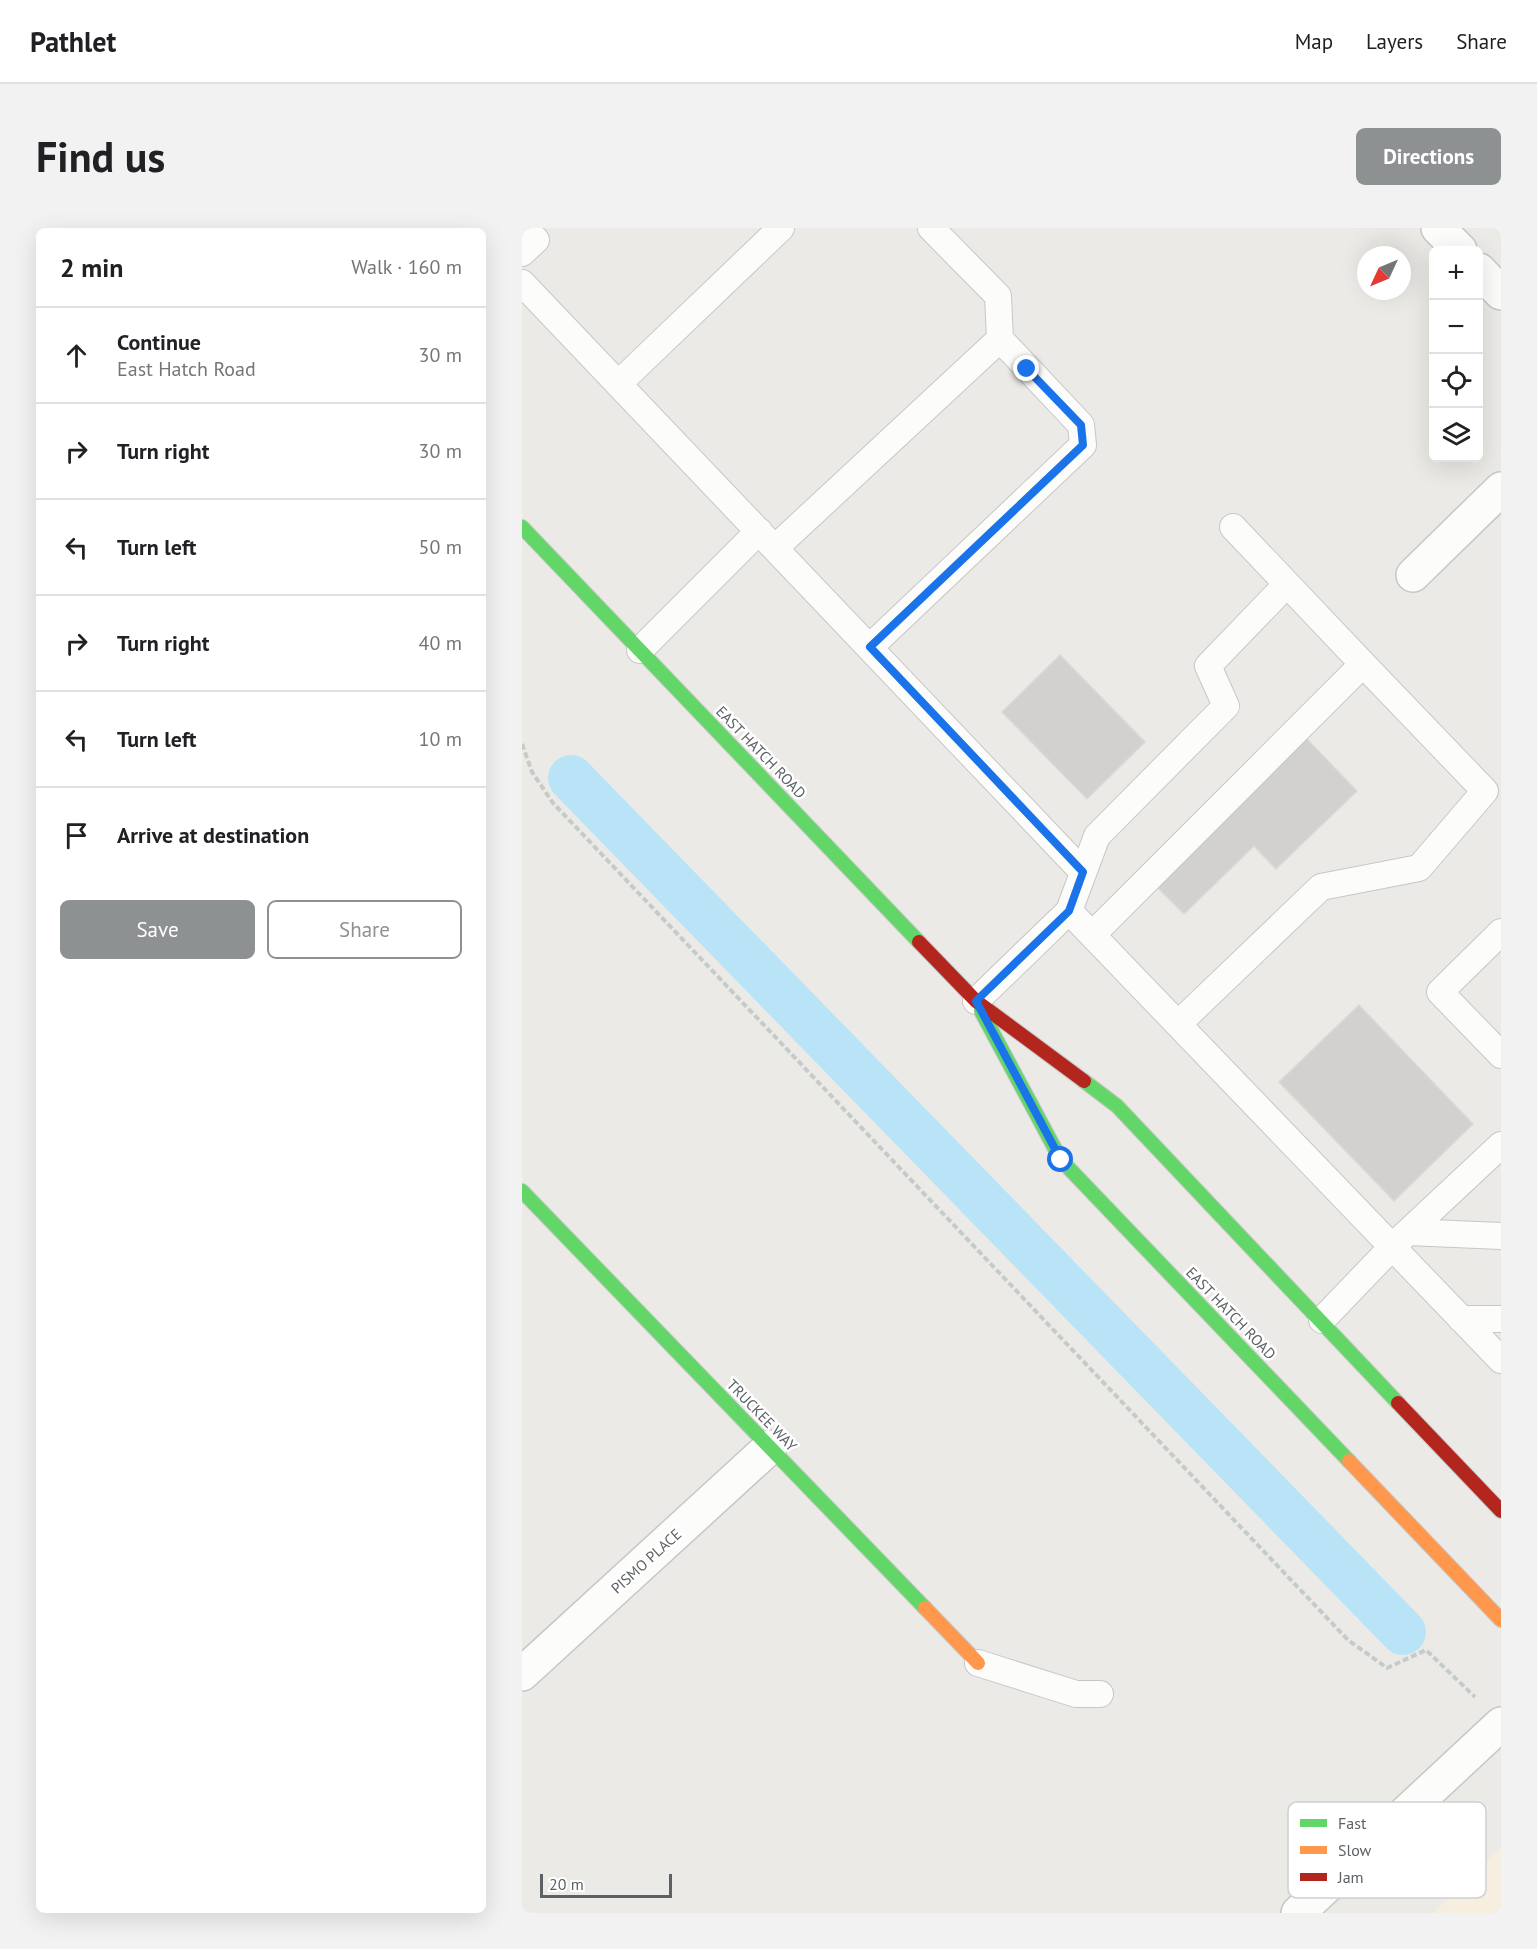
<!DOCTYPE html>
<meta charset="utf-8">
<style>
body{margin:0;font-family:"PT Sans",sans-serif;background:#f2f2f2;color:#202124}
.controls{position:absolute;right:18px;top:18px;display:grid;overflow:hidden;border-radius:9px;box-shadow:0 6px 24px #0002}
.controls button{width:54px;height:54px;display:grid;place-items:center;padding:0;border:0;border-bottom:2px solid #e0e0e0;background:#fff;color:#202124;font:30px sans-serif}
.compass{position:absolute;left:835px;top:18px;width:54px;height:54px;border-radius:50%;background:#fff;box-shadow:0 6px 24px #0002;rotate:226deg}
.scale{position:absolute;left:18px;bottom:15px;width:132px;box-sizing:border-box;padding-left:6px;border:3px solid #5b6165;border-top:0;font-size:16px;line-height:21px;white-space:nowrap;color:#5b6165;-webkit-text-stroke:4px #fff;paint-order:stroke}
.stop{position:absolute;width:18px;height:18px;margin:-14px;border:4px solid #1a73e8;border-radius:50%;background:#fff}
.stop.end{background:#1a73e8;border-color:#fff;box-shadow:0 2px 6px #0008}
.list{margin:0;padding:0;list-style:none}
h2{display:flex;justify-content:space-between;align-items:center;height:78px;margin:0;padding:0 24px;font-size:26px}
h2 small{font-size:20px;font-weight:400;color:#757577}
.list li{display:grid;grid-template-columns:39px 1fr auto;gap:18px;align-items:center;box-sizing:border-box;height:96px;padding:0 24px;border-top:2px solid #e0e0e0}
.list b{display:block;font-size:22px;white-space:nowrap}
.list p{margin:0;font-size:20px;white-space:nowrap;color:#757577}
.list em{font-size:20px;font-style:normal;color:#757577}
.actions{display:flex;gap:12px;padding:18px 24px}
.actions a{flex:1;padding:14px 0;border:2px solid #8e9192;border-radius:9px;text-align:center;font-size:21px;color:#8e9192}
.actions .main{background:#8e9192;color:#fff}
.icon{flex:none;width:33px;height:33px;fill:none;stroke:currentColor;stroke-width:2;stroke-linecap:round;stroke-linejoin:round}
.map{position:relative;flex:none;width:979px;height:1685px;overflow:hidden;border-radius:9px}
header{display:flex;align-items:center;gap:36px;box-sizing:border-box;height:84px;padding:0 30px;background:#fff;border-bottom:2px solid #e0e0e0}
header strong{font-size:28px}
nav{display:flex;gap:33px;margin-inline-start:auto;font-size:21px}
.intro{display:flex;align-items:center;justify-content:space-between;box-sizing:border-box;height:144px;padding:0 36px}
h1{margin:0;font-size:42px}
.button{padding:15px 27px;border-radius:9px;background:#8e9192;color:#fff;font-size:21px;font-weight:700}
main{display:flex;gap:36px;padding:0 36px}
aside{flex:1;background:#fff;border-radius:9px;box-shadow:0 6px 24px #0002}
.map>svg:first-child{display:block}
.commercial{fill:#f6eede}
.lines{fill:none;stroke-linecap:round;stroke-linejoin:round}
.canal{stroke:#b9e4f8;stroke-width:46}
.building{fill:#d3d1cf;stroke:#dcd9d5;stroke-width:1.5}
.lane-casing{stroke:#c7c7c7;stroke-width:28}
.street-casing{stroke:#c7c7c7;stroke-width:36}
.fast-casing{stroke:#c7c7c7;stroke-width:16}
.slow-casing{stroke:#c7c7c7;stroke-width:16}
.jam-casing{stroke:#c7c7c7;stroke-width:16}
.path{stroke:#c5ccc8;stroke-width:4;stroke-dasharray:6 3;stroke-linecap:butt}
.lane{stroke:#fcfcfb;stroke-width:26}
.street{stroke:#fcfcfb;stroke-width:33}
.fast{stroke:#63d668;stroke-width:14}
.slow{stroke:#ff974d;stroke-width:14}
.jam{stroke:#b3261e;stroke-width:14}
.route{stroke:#1a73e8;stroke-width:8}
.labels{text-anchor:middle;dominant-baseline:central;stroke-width:5;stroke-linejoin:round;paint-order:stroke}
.street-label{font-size:15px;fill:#5b6165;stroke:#fff}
.key{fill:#fff;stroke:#ced0d1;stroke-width:1.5}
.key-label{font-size:16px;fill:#5b6165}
</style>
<header>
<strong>Pathlet</strong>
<nav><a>Map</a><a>Layers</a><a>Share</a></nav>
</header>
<div class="intro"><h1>Find us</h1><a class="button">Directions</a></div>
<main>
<aside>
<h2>2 min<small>Walk · 160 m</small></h2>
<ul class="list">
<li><svg class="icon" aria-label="ahead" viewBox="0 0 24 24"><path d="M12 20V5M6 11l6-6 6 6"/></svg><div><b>Continue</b><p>East Hatch Road</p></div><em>30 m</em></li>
<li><svg class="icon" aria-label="right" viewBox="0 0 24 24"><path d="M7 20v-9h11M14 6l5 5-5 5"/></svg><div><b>Turn right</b></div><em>30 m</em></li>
<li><svg class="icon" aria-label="left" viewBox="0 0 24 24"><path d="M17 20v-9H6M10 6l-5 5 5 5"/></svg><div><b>Turn left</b></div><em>50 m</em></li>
<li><svg class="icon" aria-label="right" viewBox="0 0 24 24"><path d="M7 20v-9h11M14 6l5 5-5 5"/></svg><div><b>Turn right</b></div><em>40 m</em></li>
<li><svg class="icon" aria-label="left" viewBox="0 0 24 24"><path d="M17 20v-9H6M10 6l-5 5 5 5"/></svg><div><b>Turn left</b></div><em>10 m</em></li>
<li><svg class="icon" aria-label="arrive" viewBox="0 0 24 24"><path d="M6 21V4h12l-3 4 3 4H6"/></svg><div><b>Arrive at destination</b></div></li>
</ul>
<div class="actions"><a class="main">Save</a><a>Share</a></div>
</aside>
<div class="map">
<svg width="979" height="1685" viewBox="0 0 979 1685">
<rect width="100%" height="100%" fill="#eceae6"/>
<path class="commercial" d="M 979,1620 L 979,1685 L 911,1685 Z"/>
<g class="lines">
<path class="canal" d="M 49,550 L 881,1404"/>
</g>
<path class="building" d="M 538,427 L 623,514 L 565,571 L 480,484 Z
M 782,508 L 835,563 L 754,641 L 732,618 L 662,686 L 631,655 Z
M 837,777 L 951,896 L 872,973 L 757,854 Z"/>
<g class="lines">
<defs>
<path id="lane" d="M 0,25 L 14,12 L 2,0
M 0,55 L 561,644
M 96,156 L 259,0
M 711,299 L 841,436
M 253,320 L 478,111
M 348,419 L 561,217 L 559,197 L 478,111 L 476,68 L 409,0
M 118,422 L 237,303
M 547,683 L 575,608 L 704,478 L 686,438 L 765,356
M 979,704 L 918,764 L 979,827
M 570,707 L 841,436 L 963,563 L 897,640 L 799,659 L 656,796
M 454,773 L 547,683 L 979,1132
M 886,1004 L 979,1008
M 939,1091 L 979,1091
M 800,1092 L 871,1018 L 979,917
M 456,1435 L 554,1466 L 578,1466"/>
<path id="street" d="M 916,0 L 938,22
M 957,42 L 979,65
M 891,347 L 979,261
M 0,1446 L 248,1219
M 776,1685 L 979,1496"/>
<path id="fast" d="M 0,299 L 397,714
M 459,783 L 539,932 L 827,1233
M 562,853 L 595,878 L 876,1175
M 0,963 L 403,1380"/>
<path id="slow" d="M 827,1233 L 979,1392
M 403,1380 L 456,1435"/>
<path id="jam" d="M 397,714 L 454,773 L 562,853
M 876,1175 L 979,1283"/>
</defs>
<use href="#lane" class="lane-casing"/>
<use href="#street" class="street-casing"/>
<use href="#fast" class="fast-casing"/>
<use href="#slow" class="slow-casing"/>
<use href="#jam" class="jam-casing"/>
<path class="path" d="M 0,516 L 10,544 L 31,575 L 826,1412 L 865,1440 L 904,1422 L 953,1469"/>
<use href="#lane" class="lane"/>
<use href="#street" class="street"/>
<use href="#fast" class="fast"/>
<use href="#slow" class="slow"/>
<use href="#jam" class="jam"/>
</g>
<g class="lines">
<path class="route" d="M 505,141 L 559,197 L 561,217 L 348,419 L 561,644 L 547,683 L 454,773 L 539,932"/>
</g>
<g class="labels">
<g class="street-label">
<text transform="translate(239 524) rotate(46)">EAST HATCH ROAD</text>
<text transform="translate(709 1085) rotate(46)">EAST HATCH ROAD</text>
<text transform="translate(240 1187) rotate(46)">TRUCKEE WAY</text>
<text transform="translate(124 1333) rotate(-42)">PISMO PLACE</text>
</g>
</g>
<rect x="766" y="1574" width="198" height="96" rx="9" class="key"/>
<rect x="778" y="1591" width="27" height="8" fill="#63d668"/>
<rect x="778" y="1618" width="27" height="8" fill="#ff974d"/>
<rect x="778" y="1645" width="27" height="8" fill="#b3261e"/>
<g class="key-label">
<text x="816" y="1601">Fast</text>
<text x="816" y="1628">Slow</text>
<text x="816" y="1655">Jam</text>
</g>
</svg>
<div class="controls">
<button>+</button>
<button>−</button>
<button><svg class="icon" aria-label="locate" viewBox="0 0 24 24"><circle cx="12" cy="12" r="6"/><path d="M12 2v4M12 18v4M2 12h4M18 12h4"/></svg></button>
<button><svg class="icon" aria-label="layers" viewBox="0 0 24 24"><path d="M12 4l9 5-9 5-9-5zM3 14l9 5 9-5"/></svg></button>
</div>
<svg class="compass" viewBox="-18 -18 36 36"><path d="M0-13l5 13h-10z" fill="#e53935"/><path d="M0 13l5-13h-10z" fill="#757577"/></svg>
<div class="scale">20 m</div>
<div class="stop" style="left:539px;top:932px"></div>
<div class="stop end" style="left:505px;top:141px"></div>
</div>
</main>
